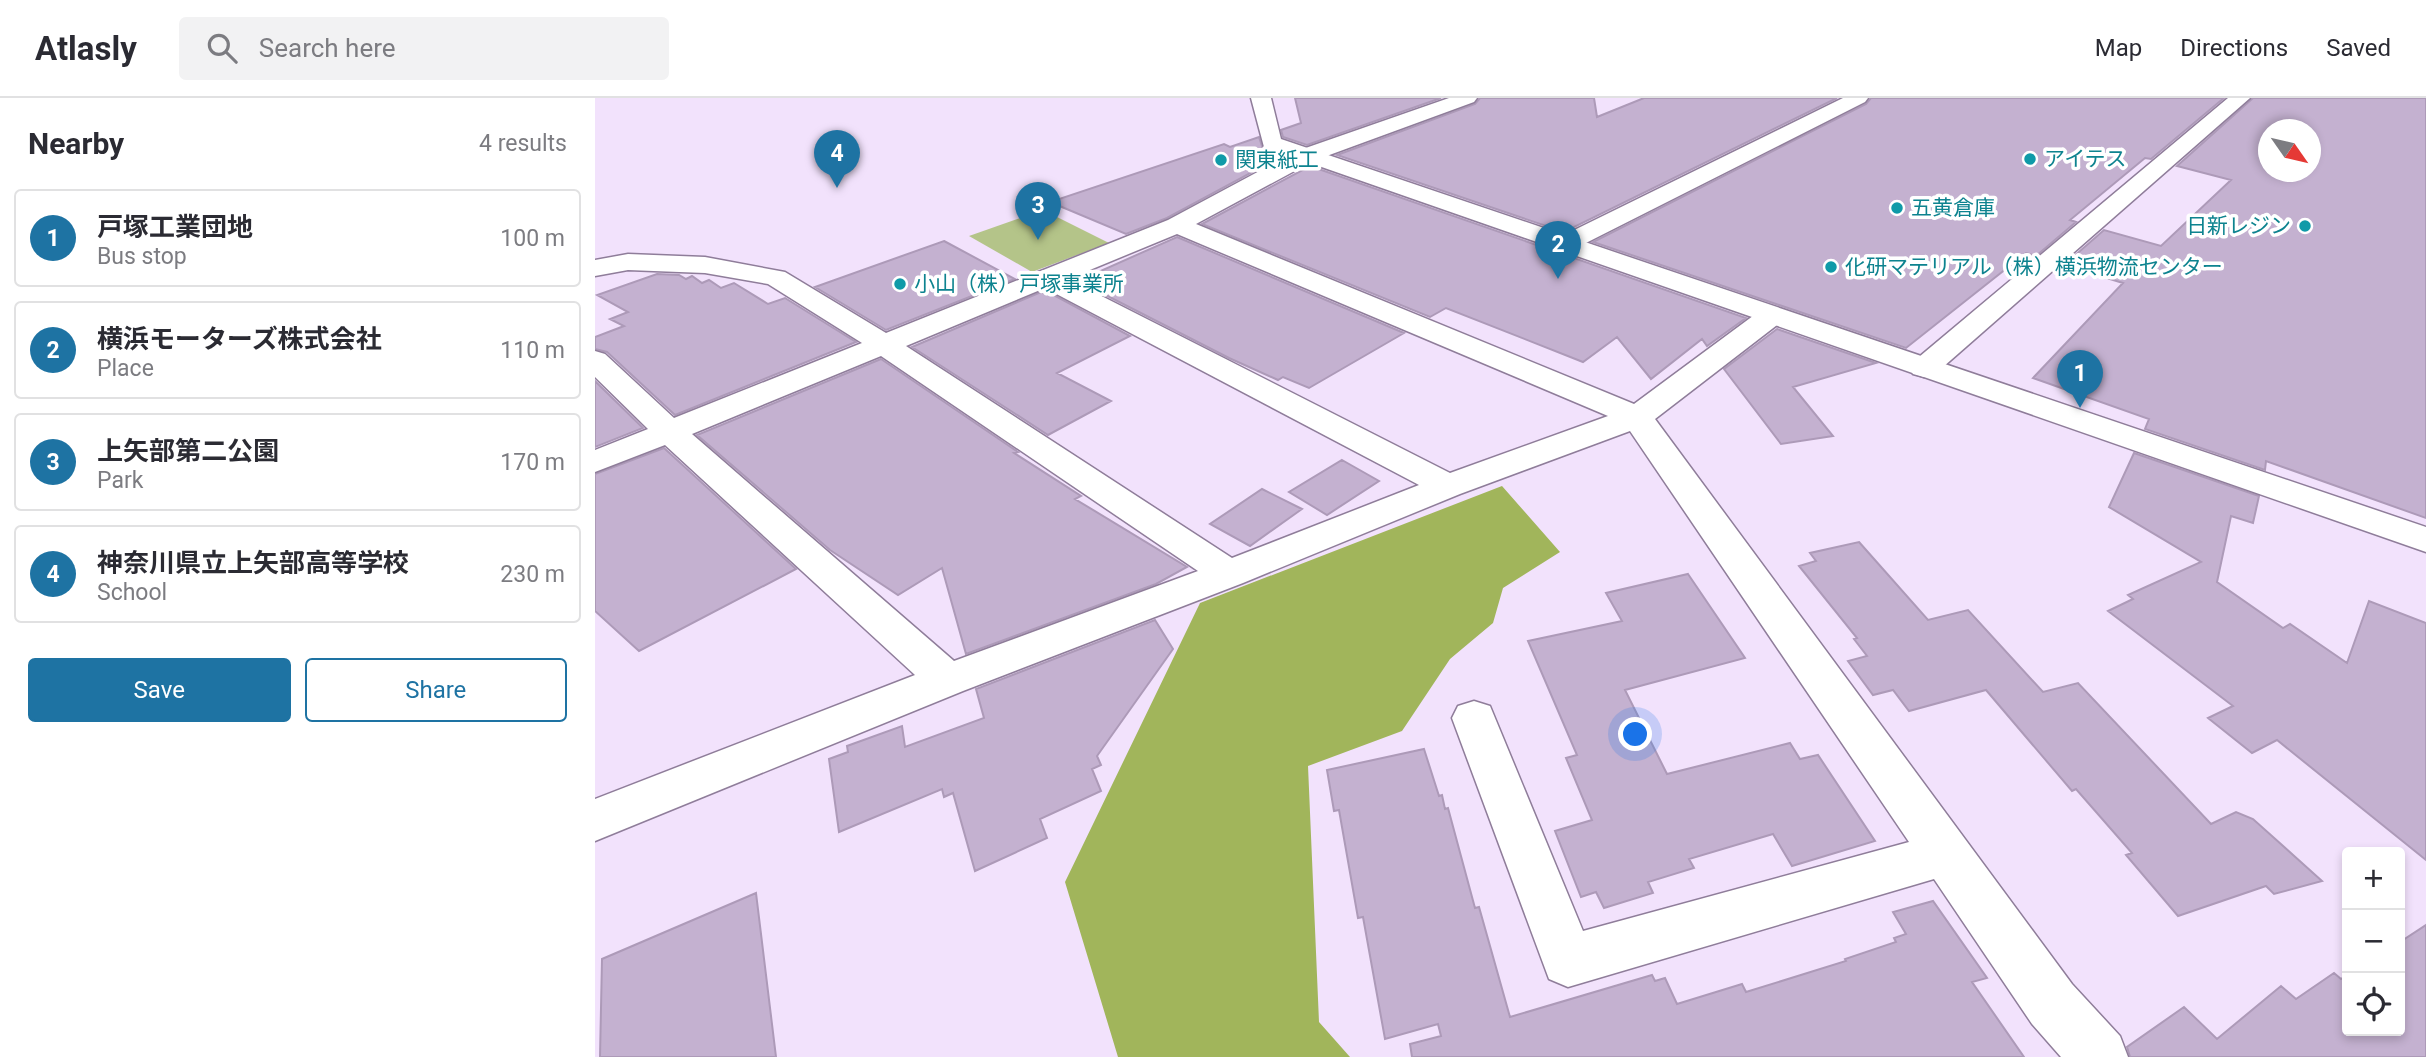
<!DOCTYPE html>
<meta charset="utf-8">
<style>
body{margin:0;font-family:Roboto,"Noto Sans JP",sans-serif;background:#f2f2f3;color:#2b2b33}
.controls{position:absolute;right:21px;bottom:21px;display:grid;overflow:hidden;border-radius:7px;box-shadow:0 4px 10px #0003}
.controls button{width:63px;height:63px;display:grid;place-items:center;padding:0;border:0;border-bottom:2px solid #e1e1e2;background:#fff;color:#2b2b33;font:35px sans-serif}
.compass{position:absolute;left:1663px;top:21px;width:63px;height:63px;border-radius:50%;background:#fff;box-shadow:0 4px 10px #0003;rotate:124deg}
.you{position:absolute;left:1041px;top:637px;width:24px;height:24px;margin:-18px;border:5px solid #fff;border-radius:50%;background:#1a73e8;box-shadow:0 0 0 10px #1a73e833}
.badge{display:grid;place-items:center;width:46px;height:46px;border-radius:50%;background:#1e73a3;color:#fff;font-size:23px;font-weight:700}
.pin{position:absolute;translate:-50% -58px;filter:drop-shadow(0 2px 4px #0008)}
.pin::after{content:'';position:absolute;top:37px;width:24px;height:21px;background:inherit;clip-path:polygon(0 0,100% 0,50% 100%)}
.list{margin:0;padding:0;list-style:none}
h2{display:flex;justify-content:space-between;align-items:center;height:91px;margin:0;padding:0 28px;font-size:30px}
h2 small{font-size:23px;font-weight:400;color:#7c7c81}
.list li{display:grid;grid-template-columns:46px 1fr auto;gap:21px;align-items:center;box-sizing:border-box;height:98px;margin:0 14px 14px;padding:0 14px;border:2px solid #e1e1e2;border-radius:7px}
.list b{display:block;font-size:26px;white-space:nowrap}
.list p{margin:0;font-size:23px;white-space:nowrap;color:#7c7c81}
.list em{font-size:23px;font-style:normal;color:#7c7c81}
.actions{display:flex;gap:14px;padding:21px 28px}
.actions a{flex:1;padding:16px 0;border:2px solid #1e73a3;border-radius:7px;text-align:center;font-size:24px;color:#1e73a3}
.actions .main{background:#1e73a3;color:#fff}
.icon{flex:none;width:38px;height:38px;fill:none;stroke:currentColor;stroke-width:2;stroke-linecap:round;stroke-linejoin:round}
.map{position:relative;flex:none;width:1831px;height:959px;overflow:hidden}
header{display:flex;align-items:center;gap:42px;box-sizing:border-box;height:98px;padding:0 35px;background:#fff;border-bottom:2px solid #e1e1e2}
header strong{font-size:33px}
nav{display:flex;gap:38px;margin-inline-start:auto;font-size:24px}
.search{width:490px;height:63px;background:#f2f2f3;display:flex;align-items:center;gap:18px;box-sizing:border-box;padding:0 24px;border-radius:7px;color:#7c7c81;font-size:26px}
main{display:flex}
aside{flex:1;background:#fff}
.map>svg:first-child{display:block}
.green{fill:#b4c489}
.forest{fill:#a1b55b}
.building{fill:#c4b1d0;stroke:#ad9ab8;stroke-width:2;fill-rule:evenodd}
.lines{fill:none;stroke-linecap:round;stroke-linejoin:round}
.minor-casing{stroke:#8f7d9a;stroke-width:3}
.tertiary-casing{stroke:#8f7d9a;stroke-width:3}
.minor{fill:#fff;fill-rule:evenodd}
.tertiary{fill:#fff;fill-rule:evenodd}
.culture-dot{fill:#0f9aa8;stroke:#fff;stroke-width:2.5}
.labels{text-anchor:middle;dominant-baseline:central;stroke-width:7;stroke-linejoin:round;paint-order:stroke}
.far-culture-label{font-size:21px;fill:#0d838f;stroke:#fff;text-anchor:start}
</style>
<header>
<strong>Atlasly</strong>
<div class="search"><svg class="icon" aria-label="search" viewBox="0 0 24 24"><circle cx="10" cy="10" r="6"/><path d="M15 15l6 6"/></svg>Search here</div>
<nav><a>Map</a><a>Directions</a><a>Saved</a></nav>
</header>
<main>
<aside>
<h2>Nearby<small>4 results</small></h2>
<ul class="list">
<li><span class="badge">1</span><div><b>戸塚工業団地</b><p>Bus stop</p></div><em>100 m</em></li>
<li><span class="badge">2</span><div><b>横浜モーターズ株式会社</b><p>Place</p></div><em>110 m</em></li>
<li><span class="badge">3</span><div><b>上矢部第二公園</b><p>Park</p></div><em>170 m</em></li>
<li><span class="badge">4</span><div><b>神奈川県立上矢部高等学校</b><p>School</p></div><em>230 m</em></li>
</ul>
<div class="actions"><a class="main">Save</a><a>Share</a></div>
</aside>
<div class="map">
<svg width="1831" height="959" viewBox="0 0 1831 959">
<rect width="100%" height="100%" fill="#f2e2fc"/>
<path class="green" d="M 448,112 L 514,145 L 437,174 L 374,138 Z"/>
<path class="forest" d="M 907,388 L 965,454 L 908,490 L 898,525 L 855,561 L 807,633 L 713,668 L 724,924 L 755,959 L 523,959 L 470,784 L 605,505 Z"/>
<path class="building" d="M 700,0 L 846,0 L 712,47 L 688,39 L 686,32 L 706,25 Z
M 885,0 L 999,0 L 1002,19 L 1049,0 L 1242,0 L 969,134 L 742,57 L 880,6 Z
M 1276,0 L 1629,0 L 1556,61 L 1550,60 L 1475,122 L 1481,124 L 1441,158 L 1431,155 L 1311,250 L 998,144 L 1271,6 Z
M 1658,0 L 1831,0 L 1831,420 L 1671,363 L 1670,372 L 1550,331 L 1554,321 L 1438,280 L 1528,185 L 1469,167 L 1509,132 L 1566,148 L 1636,82 L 1582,68 ZM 1674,32 L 1716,32 L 1716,74 L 1674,74 Z
M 664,39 L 668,51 L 687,58 L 572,120 L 531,136 L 455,104 L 629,46 L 635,49 Z
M 715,68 L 1151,220 L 1112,248 L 1107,241 L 1056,281 L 1022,239 L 988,264 L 851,210 L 835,219 L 607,126 Z
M 582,139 L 809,235 L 714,290 L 688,279 L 683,282 L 634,260 L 483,183 Z
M 349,143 L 420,181 L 291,232 L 220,189 Z
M 62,176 L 84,177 L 91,181 L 97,178 L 107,185 L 114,182 L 126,190 L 139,185 L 173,206 L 190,200 L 261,244 L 80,317 L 12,254 L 0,251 L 0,239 L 29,228 L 15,221 L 33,214 L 2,197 Z
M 446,194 L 455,195 L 535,238 L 462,275 L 516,303 L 453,337 L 317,249 Z
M 1182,231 L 1281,265 L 1198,289 L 1238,338 L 1186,346 L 1129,271 Z
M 286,261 L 423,354 L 419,355 L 486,398 L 480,401 L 592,469 L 561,486 L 371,556 L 347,470 L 303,497 L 235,452 L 102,337 Z
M 0,283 L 48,330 L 0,349 Z
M 69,350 L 201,471 L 44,553 L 0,513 L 0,376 Z
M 1539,355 L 1664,398 L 1658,425 L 1636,418 L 1622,484 L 1688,530 L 1695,526 L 1752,565 L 1774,503 L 1831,525 L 1831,762 L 1682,642 L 1657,655 L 1613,620 L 1638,608 L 1513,513 L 1538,501 L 1533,497 L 1606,464 L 1514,409 Z
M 747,362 L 784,383 L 732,417 L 694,394 Z
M 667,391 L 707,411 L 655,448 L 615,426 Z
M 1264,444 L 1333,522 L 1373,512 L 1448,594 L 1483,585 L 1616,726 L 1641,714 L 1658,721 L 1727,783 L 1679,796 L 1671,788 L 1583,818 L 1531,757 L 1537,755 L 1481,691 L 1477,693 L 1391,592 L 1314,613 L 1298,592 L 1278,597 L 1253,563 L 1272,558 L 1259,541 L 1262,540 L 1204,468 L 1221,463 L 1215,455 Z
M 1093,476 L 1150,560 L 1030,592 L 1072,676 L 1195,645 L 1205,661 L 1223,657 L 1280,743 L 1197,768 L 1178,736 L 1094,761 L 1099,770 L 1053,784 L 1058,795 L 1009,810 L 1001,794 L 986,799 L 960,733 L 997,722 L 971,660 L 982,657 L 933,543 L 1027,523 L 1011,495 Z
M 560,522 L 578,551 L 502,658 L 506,667 L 497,671 L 506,693 L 445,721 L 452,740 L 380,773 L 358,695 L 349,699 L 347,691 L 244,734 L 234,661 L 253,654 L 252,648 L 307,628 L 310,649 L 389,620 L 381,591 Z
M 829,651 L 844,698 L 847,697 L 850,711 L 853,710 L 880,810 L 884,809 L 915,919 L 1057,877 L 1060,883 L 1070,880 L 1082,906 L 1147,886 L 1151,894 L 1251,863 L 1250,861 L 1301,844 L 1299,840 L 1311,836 L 1298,814 L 1338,803 L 1392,880 L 1377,884 L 1429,959 L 817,959 L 815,946 L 846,938 L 843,926 L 790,941 L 768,819 L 763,820 L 744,712 L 739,713 L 732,672 Z
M 161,795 L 181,959 L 5,959 L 7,861 Z
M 1831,827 L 1831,959 L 1535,959 L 1532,949 L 1589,909 L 1622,941 L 1686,888 L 1701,901 L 1739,875 L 1746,881 L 1752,877 L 1752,933 L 1805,933 L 1805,844 Z"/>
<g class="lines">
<defs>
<path id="minor" d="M 854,0 L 882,0 L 879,4 L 718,63 L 601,126 L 1039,306 L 1166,212 L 1176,210 L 1186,212 L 1190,218 L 1186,224 L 1060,321 L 1477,886 L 1525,938 L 1533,959 L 1466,959 L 1437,926 L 1339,781 L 973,889 L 954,881 L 857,620 L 863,608 L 879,603 L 895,608 L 988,833 L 1314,744 L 1035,333 L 865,396 L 648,485 L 368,593 L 0,743 L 0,701 L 320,577 L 70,347 L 0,374 L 0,352 L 53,331 L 0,279 L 0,253 L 10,256 L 79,320 L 267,245 L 173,186 L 110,175 L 33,172 L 0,178 L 0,162 L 33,156 L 110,159 L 190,174 L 291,235 L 573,122 L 702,53 ZM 582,136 L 1013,318 L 855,375 L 473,181 ZM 450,190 L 824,387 L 637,460 L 311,248 ZM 286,258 L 603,473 L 359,563 L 97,336 Z
M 1248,0 L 1273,0 L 1270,4 L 981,150 L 972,152 L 963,150 L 960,145 L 963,140 Z
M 1633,0 L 1655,0 L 1340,276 L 1329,279 L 1318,276 L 1314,270 L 1318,264 Z"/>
<path id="tertiary" d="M 656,0 L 676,0 L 686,41 L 1831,429 L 1831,454 L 669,49 Z"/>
</defs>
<use href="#minor" class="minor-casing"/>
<use href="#tertiary" class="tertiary-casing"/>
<use href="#minor" class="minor"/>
<use href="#tertiary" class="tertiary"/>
</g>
<g class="culture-dot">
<circle cx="1435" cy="61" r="7"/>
<circle cx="626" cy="62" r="7"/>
<circle cx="1302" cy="110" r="7"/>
<circle cx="1710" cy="128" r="7"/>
<circle cx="1236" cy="169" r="7"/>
<circle cx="305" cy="186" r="7"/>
</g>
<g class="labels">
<g class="far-culture-label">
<text x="1449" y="61">アイテス</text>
<text x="640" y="62">関東紙工</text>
<text x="1316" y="110">五黄倉庫</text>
<text x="1696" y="128" text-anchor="end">日新レジン</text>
<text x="1250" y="169">化研マテリアル（株）横浜物流センター</text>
<text x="319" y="186">小山（株）戸塚事業所</text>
</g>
</g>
</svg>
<div class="controls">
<button>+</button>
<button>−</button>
<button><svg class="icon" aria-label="locate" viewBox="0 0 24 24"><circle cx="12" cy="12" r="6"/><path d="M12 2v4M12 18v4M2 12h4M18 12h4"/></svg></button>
</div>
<svg class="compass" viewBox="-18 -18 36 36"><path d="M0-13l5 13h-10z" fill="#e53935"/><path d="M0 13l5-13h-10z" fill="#7c7c81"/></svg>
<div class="you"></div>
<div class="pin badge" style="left:1485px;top:310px">1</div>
<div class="pin badge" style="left:963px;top:181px">2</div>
<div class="pin badge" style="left:443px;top:142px">3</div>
<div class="pin badge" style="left:242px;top:90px">4</div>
</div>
</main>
